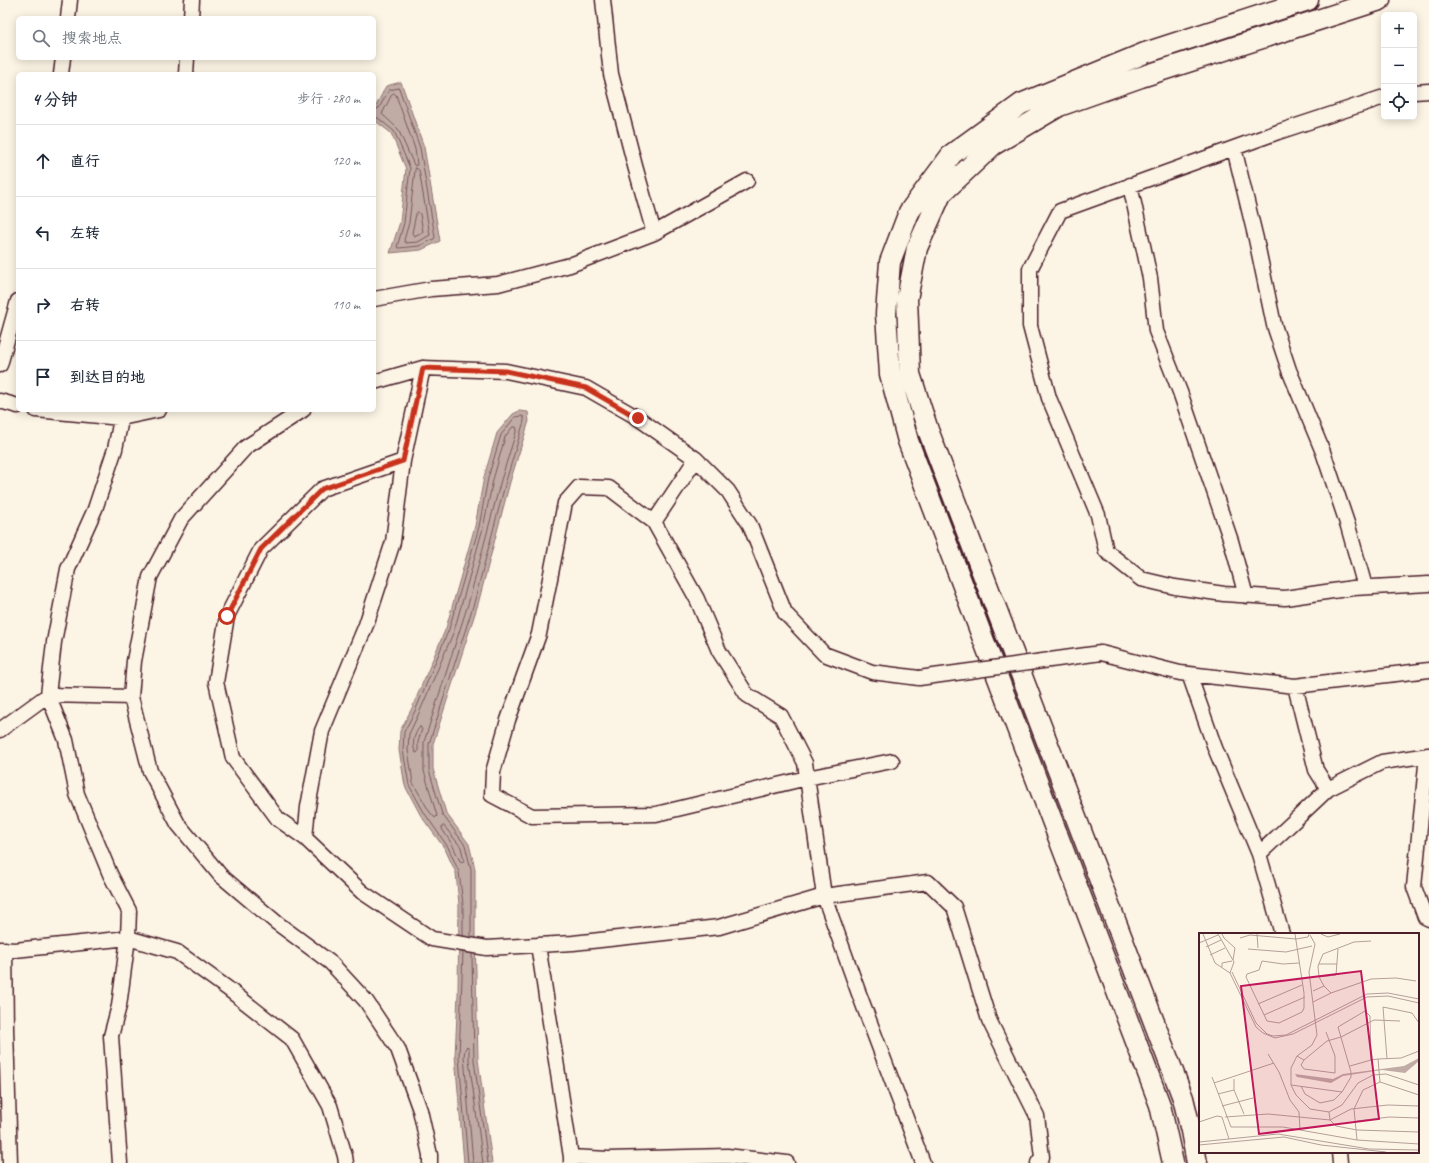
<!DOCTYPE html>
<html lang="zh">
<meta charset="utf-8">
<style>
body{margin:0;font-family:Caveat,"LXGW WenKai TC",sans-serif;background:#f6f6f7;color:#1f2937}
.controls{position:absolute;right:12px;top:12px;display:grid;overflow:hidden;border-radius:6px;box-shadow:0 2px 10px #0003}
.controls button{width:36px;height:36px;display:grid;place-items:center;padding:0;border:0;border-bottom:1px solid #e0e1e3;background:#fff;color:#1f2937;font:20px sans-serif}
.stop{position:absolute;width:12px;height:12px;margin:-9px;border:3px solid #c8321e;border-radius:50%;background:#fff}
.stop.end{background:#c8321e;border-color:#fff;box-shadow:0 1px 4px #0008}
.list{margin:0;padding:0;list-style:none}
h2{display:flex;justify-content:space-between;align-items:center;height:52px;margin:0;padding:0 16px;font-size:17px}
h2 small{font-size:13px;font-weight:400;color:#747a83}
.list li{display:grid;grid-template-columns:26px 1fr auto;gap:12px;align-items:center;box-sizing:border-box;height:72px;padding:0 16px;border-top:1px solid #e0e1e3}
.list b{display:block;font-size:15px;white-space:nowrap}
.list em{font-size:13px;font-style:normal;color:#747a83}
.icon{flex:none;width:22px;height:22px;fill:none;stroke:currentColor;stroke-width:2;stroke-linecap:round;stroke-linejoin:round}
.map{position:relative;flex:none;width:1429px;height:1163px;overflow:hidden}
.search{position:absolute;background:#fff;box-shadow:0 2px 10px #0003;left:16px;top:16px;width:360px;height:44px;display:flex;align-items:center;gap:10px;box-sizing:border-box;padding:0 14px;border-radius:6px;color:#747a83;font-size:15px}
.panel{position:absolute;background:#fff;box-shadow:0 2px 10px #0003;left:16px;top:72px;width:360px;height:340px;border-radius:6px}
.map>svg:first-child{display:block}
.water{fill:#c0aca5;stroke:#917474}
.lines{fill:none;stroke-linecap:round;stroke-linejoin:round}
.shore{stroke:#79575c;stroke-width:1}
.street-casing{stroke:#4a1f2b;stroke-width:17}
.secondary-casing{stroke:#4a1f2b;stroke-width:23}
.street{stroke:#fcf5e5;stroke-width:14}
.secondary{stroke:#fcf5e5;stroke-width:20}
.street-bridge-casing{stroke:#4a1f2b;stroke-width:17;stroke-linecap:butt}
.street-bridge{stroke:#fcf5e5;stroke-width:14}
.route{stroke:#c8321e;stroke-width:5}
.inset-road{fill:none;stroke:#b59f9b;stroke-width:1}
.view{fill:#c2185b;fill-opacity:0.15;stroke:#c2185b;stroke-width:2}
.inset-edge{fill:none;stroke:#4a1f2b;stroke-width:2}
</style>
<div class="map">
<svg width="1429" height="1163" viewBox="0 0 1429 1163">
<rect width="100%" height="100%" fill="#fcf5e5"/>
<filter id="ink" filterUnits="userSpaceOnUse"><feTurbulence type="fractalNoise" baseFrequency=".025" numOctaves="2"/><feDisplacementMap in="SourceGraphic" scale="8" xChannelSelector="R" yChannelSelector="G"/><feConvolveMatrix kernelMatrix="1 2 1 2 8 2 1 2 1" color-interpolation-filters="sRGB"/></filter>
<g filter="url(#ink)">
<path class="water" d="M 401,82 L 424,147 L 440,241 L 421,250 L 390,253 L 400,222 L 406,169 L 391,133 L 374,120 L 374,106 L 376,106 L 386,86 Z
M 519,411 L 528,412 L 529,421 L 510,482 L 478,604 L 433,744 L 433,769 L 446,813 L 469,844 L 475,869 L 475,932 L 478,1059 L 492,1163 L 464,1163 L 455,1056 L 458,994 L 459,904 L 456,873 L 445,849 L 421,816 L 405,786 L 399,750 L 400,731 L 412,708 L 446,628 L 475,526 L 484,477 L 497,433 L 513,414 Z"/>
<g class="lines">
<path class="shore" d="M 394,93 L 396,95 L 415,149 L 417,164 L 416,166 L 414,165 L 398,129 L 382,114 L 392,94 Z
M 374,110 L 379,108 L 389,90 L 399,88 L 420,148 L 435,237 L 434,239 L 419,246 L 399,248 L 397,247 L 404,223 L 410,168 L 394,131 L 378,118 L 374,117
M 416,168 L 419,170 L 430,235 L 418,242 L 406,243 L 404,240 L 409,223 L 415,170 Z
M 418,212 L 420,214 L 423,232 L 414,236 L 412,233 L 416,214 Z
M 513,427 L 516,427 L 517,429 L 501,480 L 469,601 L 424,742 L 424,771 L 437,816 L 435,818 L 429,811 L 413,783 L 408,750 L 409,734 L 420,711 L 454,631 L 483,528 L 493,480 L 505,437 Z
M 420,727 L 422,729 L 418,742 L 418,752 L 416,753 C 411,746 414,733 420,727 Z
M 444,826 L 461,847 L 464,860 L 463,862 L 460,861 L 452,844 L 442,829 L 442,827 Z
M 463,936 L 463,904 L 459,872 L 448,847 L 425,814 L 409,785 L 403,750 L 404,732 L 416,709 L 449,629 L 479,527 L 488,478 L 501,435 L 515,417 L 522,416 L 524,417 L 524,421 L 506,481 L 474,603 L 429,744 L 429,770 L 442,814 L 465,845 L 471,869 L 471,937
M 463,952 L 459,1057 L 468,1163
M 472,954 L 474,1060 L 488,1163
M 473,1163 L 464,1056 L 465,1049 L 467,1047 L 469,1049 L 469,1060 L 483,1163"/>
<defs>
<path id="street" d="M 603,0 L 611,74 L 635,166 L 654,233
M 68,18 L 70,0
M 191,18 L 192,0
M 61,74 L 63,58
M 186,74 L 187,58
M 1414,92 L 1429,91
M 1384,97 L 1278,132 L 1060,211 L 1030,269 L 1030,326 L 1049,398 L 1098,515 L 1106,551 L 1141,579 L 1175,587 L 1224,594 L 1285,598 L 1353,588 L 1429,584
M 1234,148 L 1256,239 L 1274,325 L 1289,370 L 1323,452 L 1348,526 L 1365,587
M 1130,185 L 1150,278 L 1156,331 L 1180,392 L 1231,541 L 1246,596
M 374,299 L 431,289 L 498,284 L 570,265 L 654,233 L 747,181
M 0,365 L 18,301
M 423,368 L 403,461 L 393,542 L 366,625 L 322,731 L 308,807 L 305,838 L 362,892 L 432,939 L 487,948 L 573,943 L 719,927 L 824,896 L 928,882 L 954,907 L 989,1020 L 1037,1116 L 1042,1157 L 1038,1163
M 374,382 L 423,368 L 506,371 L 586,388 L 638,418 L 696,459 L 728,491 L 750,525 L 785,613 L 824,654 L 872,672 L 919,678
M 0,401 L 18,406
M 36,410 L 121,418 L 159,410
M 303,410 L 246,447 L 181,519 L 150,577 L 134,661 L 131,697 L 150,771 L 178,824 L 220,875 L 277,923 L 331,963 L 366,1001 L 398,1049 L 420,1110 L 430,1155 L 430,1163
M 696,459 L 654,522 L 697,599 L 719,651 L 747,695 L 781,716 L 805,763 L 824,896 L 858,991 L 923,1163
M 654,522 L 609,488 L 579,487 L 565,503 L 539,634 L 508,720 L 493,772 L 492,795 L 532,816 L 656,814 L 807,778 L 892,761
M 1101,653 L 1180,673 L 1295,686 L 1429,670
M 1189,674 L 1215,748 L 1259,854
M 1295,686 L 1316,770 L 1328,789 L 1382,762 L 1429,755
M 0,730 L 48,695 L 131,697
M 1427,755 L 1414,887 L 1425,917 L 1429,919
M 305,838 L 278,819 L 233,758 L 216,682 L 227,616 L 261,549 L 322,489 L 403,461
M 1282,934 L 1259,854 L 1328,789
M 538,945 L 571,1157
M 0,949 L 15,950 L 128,938 L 177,952 L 227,988 L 292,1039 L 330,1106 L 345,1156 L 346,1163
M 5,949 L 6,1029 L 10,1163
M 1339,1152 L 1340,1163
M 120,1163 L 111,1036 L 119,1006 L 128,938 L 129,911 L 110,874 L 77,794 L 66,740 L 48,695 L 54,642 L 68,569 L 95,509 L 115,449 L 123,410
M 571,1163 L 571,1157 L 608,1159 L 727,1156 L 787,1163"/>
<path id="secondary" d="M 1173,1163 L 1160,1105 L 908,441 L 890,374 L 886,314 L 890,262 L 909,212 L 952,154 L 1021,104 L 1145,53 L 1308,0
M 1197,1163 L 1191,1131 L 1183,1098 L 928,430 L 910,374 L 907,299 L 917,248 L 941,194 L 993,145 L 1059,106 L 1141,77 L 1380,0"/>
</defs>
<use href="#street" class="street-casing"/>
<use href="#secondary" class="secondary-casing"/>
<use href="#street" class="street"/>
<use href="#secondary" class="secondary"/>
<defs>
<path id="street-bridge" d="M 919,678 L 1101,653"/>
</defs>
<use href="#street-bridge" class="street-bridge-casing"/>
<use href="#street-bridge" class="street-bridge"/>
</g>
</g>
<g class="lines" filter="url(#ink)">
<path class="route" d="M 227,616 L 261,549 L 322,489 L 403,461 L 423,368 L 506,371 L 586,388 L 638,418"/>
</g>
<g transform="translate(1199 933)">
<rect width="220" height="220" fill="#fcf5e5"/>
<path d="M 220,125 L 220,128 L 206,140 L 183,137 L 144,143 L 132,150 L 98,144 L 96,141 L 134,146 L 144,141 L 205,133 Z" fill="#c0aca5"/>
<path class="inset-road" d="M 4,1 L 16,30 L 31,40 L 35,29 L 19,1M 23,1 L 25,5 L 36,15 L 34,27M 58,1 L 59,15M 96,1 L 105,60 L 105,75 L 103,79 L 80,90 L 68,88 L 47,44 L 48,41 L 60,37 L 63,28 L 84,31 L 100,30M 122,1 L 129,4 L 141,1M 111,2 L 116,11 L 110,39 L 118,102 L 113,112 L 98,123 L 92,135 L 92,152 L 97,162 L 111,176 L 130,179 L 143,172 L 159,150 L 174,142 L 187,141 L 220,152M 41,5 L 51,2 L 97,6 L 109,4 L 110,1M 0,10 L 19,2M 7,14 L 22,7M 49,16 L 87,19 L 113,13M 11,22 L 26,15M 120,31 L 138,31M 23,34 L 23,30 L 33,28M 33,39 L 57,90 L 68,101 L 74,103 L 87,102 L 168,61 L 189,60 L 220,66M 31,40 L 57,94 L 64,100 L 76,105 L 94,101 L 168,64 L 189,63 L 220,70M 120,44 L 137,42 L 139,16M 125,53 L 132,60 L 172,46 L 197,45 L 217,48M 114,58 L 125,53 L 120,44 L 119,33 L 124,21 L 155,9 L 172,8M 114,69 L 132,60M 59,71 L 103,52M 65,82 L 106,64M 69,121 L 80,139 L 91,167 L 100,179 L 101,197M 98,123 L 105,127 L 128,108 L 142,104 L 175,87 L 201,88M 179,126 L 202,125 L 220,118M 188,126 L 184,74 L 213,80 L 220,90M 105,127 L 102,132 L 105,136 L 136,140 L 136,123 L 127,99M 151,133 L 172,127M 13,144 L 32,194 L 84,194 L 158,207M 35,146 L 35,157 L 45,181M 15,150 L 75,130M 92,152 L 143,159 L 152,144 L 152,139 L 139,94 L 166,78 L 171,83 L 172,127 L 179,126 L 181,149M 102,153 L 106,161 L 121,170 L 135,167 L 143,159M 19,161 L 35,157M 220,162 L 181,149 L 164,157 L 155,176 L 158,207 L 220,211M 23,173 L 54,165M 130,179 L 131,187 L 137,193 L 158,197 L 220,199M 26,184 L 69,181 L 131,187 L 152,176 L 189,172 L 220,173M 158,188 L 190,184 L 220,185M 0,189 L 18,183 L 23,184 L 30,206M 0,209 L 79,201 L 170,216 L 220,217M 0,212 L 85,204 L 122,212 L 187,219"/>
<path class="view" d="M 162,38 L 180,186 L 60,201 L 42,53 Z"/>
<rect width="220" height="220" class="inset-edge"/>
</g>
</svg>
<div class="controls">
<button>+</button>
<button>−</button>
<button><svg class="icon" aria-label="locate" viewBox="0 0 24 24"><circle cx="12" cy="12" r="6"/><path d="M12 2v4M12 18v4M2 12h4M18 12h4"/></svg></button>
</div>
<div class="stop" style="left:227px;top:616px"></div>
<div class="stop end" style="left:638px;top:418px"></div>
<div class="search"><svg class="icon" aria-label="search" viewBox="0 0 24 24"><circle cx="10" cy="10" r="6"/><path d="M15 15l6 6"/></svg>搜索地点</div>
<section class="panel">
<h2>4 分钟<small>步行 · 280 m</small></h2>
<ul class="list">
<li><svg class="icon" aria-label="ahead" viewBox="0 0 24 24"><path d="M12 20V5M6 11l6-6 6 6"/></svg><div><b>直行</b></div><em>120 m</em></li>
<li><svg class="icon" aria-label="left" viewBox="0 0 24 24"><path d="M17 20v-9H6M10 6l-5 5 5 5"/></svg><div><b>左转</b></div><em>50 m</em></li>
<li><svg class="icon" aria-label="right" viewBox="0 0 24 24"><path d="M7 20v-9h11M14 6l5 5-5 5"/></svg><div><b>右转</b></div><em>110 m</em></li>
<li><svg class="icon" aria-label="arrive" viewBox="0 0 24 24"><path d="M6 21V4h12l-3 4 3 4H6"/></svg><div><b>到达目的地</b></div></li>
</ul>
</section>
</div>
